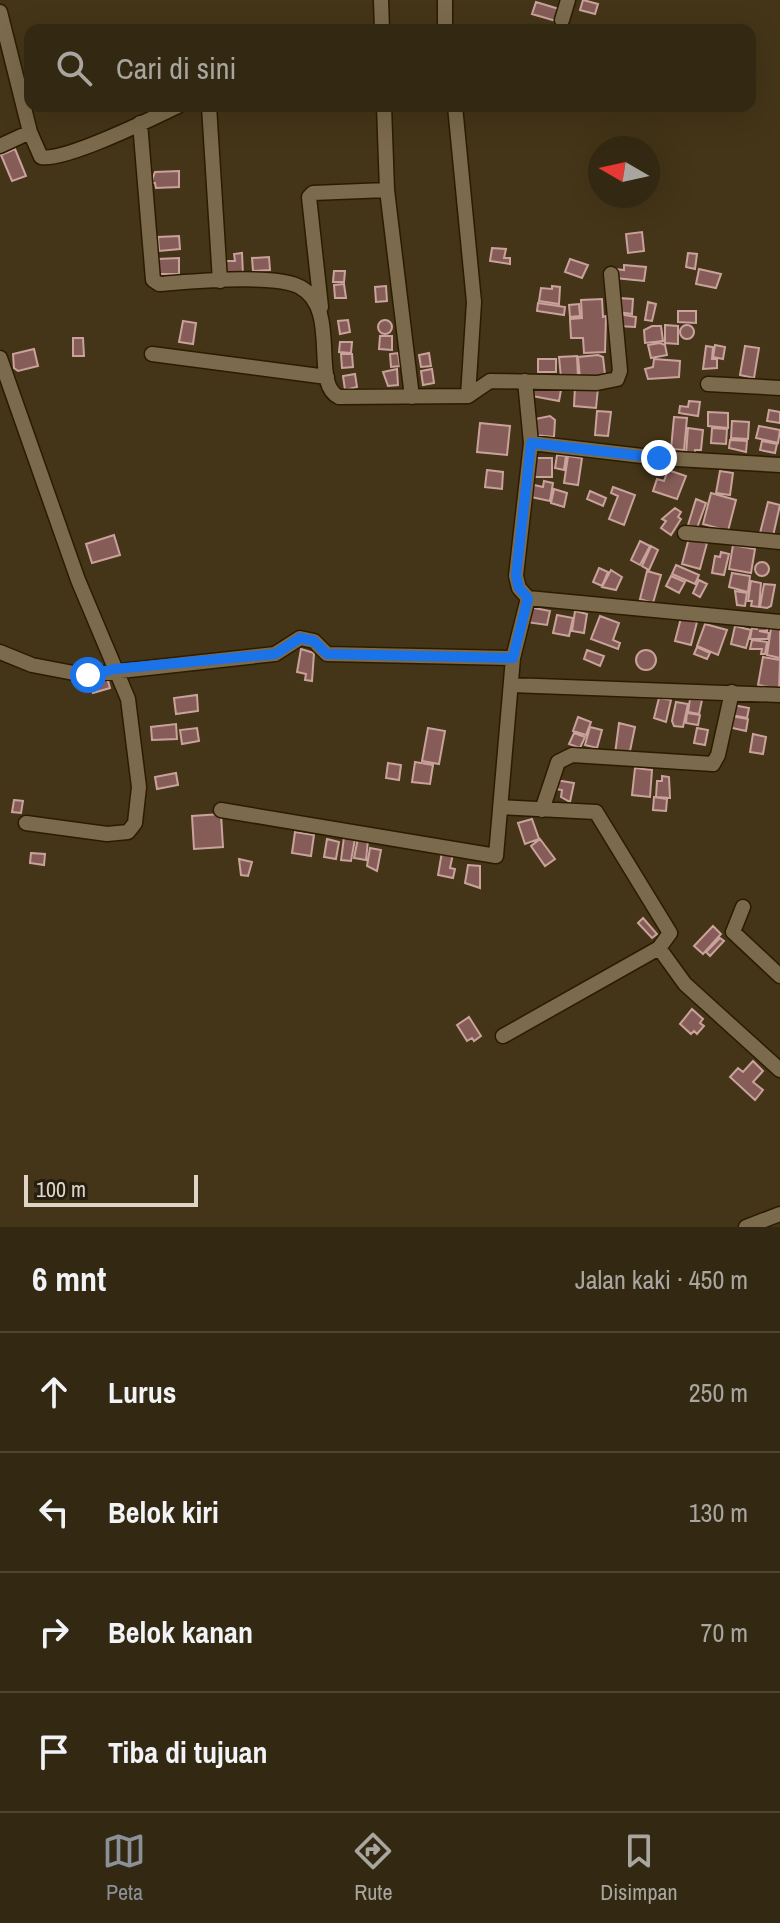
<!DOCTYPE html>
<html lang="id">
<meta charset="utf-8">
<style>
body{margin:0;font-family:"Archivo Narrow",sans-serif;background:#3b301b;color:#f1f3f6}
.compass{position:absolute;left:588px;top:136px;width:72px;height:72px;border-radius:50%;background:#332812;box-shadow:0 8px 32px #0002;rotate:279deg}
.scale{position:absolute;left:24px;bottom:20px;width:174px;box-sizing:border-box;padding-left:8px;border:4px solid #e0d6c6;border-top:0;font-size:22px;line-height:28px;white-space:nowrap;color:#e0d6c6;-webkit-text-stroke:6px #251e11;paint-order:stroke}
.stop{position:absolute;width:24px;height:24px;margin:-18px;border:6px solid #1a73e8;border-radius:50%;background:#fff}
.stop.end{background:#1a73e8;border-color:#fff;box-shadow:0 2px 8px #0008}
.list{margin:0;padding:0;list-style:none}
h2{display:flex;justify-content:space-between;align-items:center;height:104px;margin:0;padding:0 32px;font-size:34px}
h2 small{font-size:26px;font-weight:400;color:#a9a69f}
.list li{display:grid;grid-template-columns:52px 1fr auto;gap:24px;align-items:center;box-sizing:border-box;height:120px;padding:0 32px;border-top:2px solid #4e4432}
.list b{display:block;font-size:30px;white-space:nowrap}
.list em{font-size:26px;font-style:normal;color:#a9a69f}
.icon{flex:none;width:44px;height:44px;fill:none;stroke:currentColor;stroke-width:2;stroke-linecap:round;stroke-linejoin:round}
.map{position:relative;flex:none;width:780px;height:1227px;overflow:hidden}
.search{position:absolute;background:#332812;box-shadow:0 8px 32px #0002;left:24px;right:24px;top:24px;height:88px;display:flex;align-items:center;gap:20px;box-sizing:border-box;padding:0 28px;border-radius:16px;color:#a9a69f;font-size:30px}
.sheet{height:584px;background:#332812}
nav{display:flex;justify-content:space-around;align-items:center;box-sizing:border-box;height:112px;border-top:2px solid #4e4432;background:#332812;font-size:22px;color:#a9a69f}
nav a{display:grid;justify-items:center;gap:4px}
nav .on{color:#8c9099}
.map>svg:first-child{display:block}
.building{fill:#855c57;stroke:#caa29c;stroke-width:2}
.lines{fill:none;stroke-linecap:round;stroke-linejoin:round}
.minor-casing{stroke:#2b1c00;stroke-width:17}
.minor{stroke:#7b6a4c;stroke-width:14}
.route{stroke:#1a73e8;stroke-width:10}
</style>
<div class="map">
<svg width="780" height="1227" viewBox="0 0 780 1227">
<rect width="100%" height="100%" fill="#443518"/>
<path class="building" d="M 583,0 L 598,4 L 595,14 L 580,10 Z
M 536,2 L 559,9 L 556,21 L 532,14 Z
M 15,149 L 26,176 L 12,181 L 1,155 Z
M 179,171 L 179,187 L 156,188 L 155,183 L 151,183 L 155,172 Z
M 642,232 L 644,251 L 628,253 L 626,234 Z
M 179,236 L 180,249 L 159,251 L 158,237 Z
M 492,248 L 506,249 L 504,258 L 510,258 L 510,264 L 490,261 Z
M 242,253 L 243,275 L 223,274 L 223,261 L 235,261 L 234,254 Z
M 688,253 L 697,254 L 695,269 L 686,267 Z
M 269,257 L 270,270 L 253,271 L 252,258 Z
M 179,258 L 179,274 L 157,274 L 157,259 Z
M 570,259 L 588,265 L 582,278 L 565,272 Z
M 624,265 L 646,267 L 644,281 L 615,278 L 616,269 L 624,270 Z
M 699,269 L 721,274 L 716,288 L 696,284 Z
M 334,271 L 345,271 L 344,282 L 333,282 Z
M 344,284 L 346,298 L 335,298 L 334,285 Z
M 386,286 L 387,301 L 376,302 L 375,287 Z
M 552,286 L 560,287 L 559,304 L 539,301 L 541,288 L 552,289 Z
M 619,298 L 633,299 L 632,314 L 618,312 Z
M 602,299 L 603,317 L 606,316 L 605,352 L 584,353 L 583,338 L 571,338 L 570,319 L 582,318 L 581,300 Z
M 648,302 L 656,304 L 652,321 L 645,320 Z
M 538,303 L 565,307 L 564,315 L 537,311 Z
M 579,304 L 580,316 L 570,317 L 569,305 Z
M 678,311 L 696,311 L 696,323 L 678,322 Z
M 619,314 L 636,317 L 635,327 L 618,326 Z
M 348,320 L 350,332 L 340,334 L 338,321 Z
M378 327a7 7 0 1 1 14 0a7 7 0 1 1-14 0Z
M 183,321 L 196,323 L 193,344 L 179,342 Z
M 665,325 L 678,326 L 678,344 L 665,343 Z
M680 332a7 7 0 1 1 14 0a7 7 0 1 1-14 0Z
M 652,326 L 661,326 L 663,341 L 645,343 L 644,330 Z
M 380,336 L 392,336 L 392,350 L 379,349 Z
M 73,338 L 83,338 L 84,356 L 73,356 Z
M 340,342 L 352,342 L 351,353 L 339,352 Z
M 660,343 L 665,345 L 667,355 L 651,358 L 648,345 Z
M 715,345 L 725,347 L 723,359 L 713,357 Z
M 706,346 L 713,347 L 712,359 L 717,359 L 717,368 L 703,369 Z
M 745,346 L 759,348 L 754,378 L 740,375 Z
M 34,349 L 38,366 L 18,371 L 14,368 L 13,354 Z
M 398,353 L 400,366 L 391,367 L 390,354 Z
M 429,353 L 431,366 L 421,367 L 419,355 Z
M 341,354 L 352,354 L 353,367 L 342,368 Z
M 598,355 L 603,357 L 605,375 L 580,378 L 578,357 Z
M 577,356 L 578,377 L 561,378 L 559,357 Z
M 538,359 L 556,359 L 556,372 L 538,372 Z
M 654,359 L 680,361 L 679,377 L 648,379 L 645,369 L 653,367 Z
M 397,369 L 398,385 L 388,386 L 383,372 Z
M 432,369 L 434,383 L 423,385 L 421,371 Z
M 355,374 L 357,387 L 345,390 L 343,376 Z
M 534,386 L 561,390 L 559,401 L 532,396 Z
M 575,386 L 598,388 L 596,408 L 574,406 Z
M 689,401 L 700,402 L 698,416 L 679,413 L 680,406 L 688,407 Z
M 769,410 L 780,412 L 780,423 L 767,421 Z
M 597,411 L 611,412 L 608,436 L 595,435 Z
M 708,412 L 728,413 L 728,428 L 708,426 Z
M 550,416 L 555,420 L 554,437 L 534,435 L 535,419 Z
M 674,417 L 687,418 L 684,450 L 671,449 Z
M 732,421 L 749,422 L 748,439 L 731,438 Z
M 480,423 L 510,426 L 507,455 L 477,452 Z
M 759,426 L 780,430 L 778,443 L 756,438 Z
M 688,428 L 703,430 L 701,450 L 695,450 L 695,454 L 686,454 Z
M 712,428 L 727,429 L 726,444 L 711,443 Z
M 730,440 L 747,441 L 746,452 L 729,448 Z
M 762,441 L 777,444 L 775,453 L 760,450 Z
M 557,455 L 566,456 L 564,470 L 555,468 Z
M 568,456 L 582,458 L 578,485 L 564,483 Z
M 532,458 L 552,458 L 552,477 L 533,477 Z
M 487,470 L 503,472 L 502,489 L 485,487 Z
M 668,470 L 686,476 L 677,499 L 653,491 L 657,479 L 664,481 Z
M 720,471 L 733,473 L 730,495 L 716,493 Z
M 544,481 L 553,483 L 550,501 L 531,497 L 534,485 L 543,487 Z
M 613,487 L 635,495 L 624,525 L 609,519 L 618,496 L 611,493 Z
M 554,489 L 567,493 L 564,507 L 551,503 Z
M 590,491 L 606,498 L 603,506 L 587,499 Z
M 711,493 L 736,500 L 728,531 L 703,524 Z
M 696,499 L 706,503 L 697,528 L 688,525 Z
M 768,502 L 780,505 L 773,536 L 760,533 Z
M 675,508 L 681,512 L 678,517 L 681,519 L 671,535 L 661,528 L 666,521 L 662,519 Z
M 114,535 L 120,555 L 92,563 L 86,544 Z
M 689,538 L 707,543 L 700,569 L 682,564 Z
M 640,541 L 650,546 L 640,565 L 631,560 Z
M 733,545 L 755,549 L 751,573 L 729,569 Z
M 651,546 L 658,550 L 649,570 L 642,566 Z
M 721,552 L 729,554 L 724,575 L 712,573 L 715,556 L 720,557 Z
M755 569a7 7 0 1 1 14 0a7 7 0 1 1-14 0Z
M 676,565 L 699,575 L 695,584 L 672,574 Z
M 599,568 L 608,572 L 602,586 L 593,582 Z
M 611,570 L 622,577 L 616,590 L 602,587 Z
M 647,571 L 661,575 L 653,603 L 640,599 Z
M 732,573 L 750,576 L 748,592 L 729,587 Z
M 671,576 L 685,582 L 679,593 L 666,586 Z
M 699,580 L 707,584 L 700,597 L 693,593 Z
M 751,581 L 761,583 L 759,607 L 751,606 L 752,601 L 748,601 Z
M 764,584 L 775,585 L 771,606 L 767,608 L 760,607 Z
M 735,591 L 747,593 L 745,606 L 737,605 Z
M 529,607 L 550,611 L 547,625 L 526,622 Z
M 575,611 L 587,614 L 584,633 L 572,631 Z
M 557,615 L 573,618 L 569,636 L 553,633 Z
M 600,616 L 619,623 L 613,640 L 620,643 L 618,649 L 591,639 Z
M 681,618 L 697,622 L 691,645 L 675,641 Z
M 705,624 L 727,630 L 718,655 L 697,646 Z
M 758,624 L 768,626 L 767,631 L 759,631 L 769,633 L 768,639 L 750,639 L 752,628 L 757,629 Z
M 735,626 L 751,630 L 746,648 L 731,644 Z
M 771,628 L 780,629 L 780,658 L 767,655 Z
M 752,640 L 767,642 L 765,654 L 761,654 L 762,649 L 750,649 Z
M 697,647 L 710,653 L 707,659 L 694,654 Z
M 301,649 L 314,653 L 312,681 L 305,680 L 306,674 L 297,672 Z
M636 660a10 10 0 1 1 20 0a10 10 0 1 1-20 0Z
M 587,650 L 604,656 L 600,666 L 584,659 Z
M 763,657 L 780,660 L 779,689 L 758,685 Z
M 106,674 L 110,688 L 93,693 L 89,676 Z
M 197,695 L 198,711 L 176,714 L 174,698 Z
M 659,698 L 671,700 L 666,722 L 654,718 Z
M 690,699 L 702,700 L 699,714 L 688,712 Z
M 676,702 L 688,704 L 683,727 L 674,726 L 672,721 Z
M 733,705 L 749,708 L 747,718 L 731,715 Z
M 687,713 L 700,715 L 698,725 L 686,723 Z
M 731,716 L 748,719 L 746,731 L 728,727 Z
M 578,717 L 591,722 L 586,735 L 573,731 Z
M 619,723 L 635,727 L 629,756 L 615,754 Z
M 176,724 L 177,739 L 152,740 L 151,727 Z
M 590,727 L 602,730 L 597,748 L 585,745 Z
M 197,728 L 199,741 L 182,744 L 180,730 Z
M 428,728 L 445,731 L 439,764 L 422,761 Z
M 697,728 L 708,730 L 705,745 L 694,743 Z
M 574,733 L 585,737 L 580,748 L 569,744 Z
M 753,734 L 766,737 L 763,754 L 750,752 Z
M 415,762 L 433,765 L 430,784 L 412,782 Z
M 388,763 L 401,765 L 399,780 L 386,778 Z
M 635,768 L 652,770 L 650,797 L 632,795 Z
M 176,773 L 178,785 L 157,789 L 155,777 Z
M 662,776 L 669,777 L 670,798 L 656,797 L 657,781 L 662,781 Z
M 556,780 L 574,783 L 570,802 L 561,797 L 562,790 L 555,789 Z
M 654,797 L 667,799 L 666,811 L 653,810 Z
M 14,800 L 23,801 L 21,813 L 12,812 Z
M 221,814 L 223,847 L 194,849 L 192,816 Z
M 532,819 L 539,839 L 525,844 L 518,823 Z
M 295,832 L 314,835 L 311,856 L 292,853 Z
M 344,837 L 355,839 L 351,861 L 341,860 Z
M 358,838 L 368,840 L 366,860 L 354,858 Z
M 327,839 L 339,842 L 336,859 L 324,857 Z
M 540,839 L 555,859 L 545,866 L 531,846 Z
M 370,848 L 381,850 L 377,871 L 367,866 Z
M 442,852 L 453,854 L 450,868 L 455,869 L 453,878 L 438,875 Z
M 31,853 L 45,854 L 44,865 L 30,863 Z
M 239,859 L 252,862 L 248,876 L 241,875 Z
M 468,865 L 480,866 L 480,888 L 465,883 Z
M 643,918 L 657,934 L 652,938 L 638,923 Z
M 713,926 L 721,934 L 703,954 L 694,946 Z
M 720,938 L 724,941 L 710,956 L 706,952 Z
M 692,1009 L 703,1019 L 700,1023 L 704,1026 L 697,1034 L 694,1031 L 691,1034 L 680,1024 Z
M 469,1017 L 481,1036 L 474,1041 L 472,1038 L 467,1041 L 457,1025 Z
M 753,1061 L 763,1071 L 753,1082 L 763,1090 L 755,1100 L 730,1077 L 738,1068 L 743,1072 Z"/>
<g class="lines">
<defs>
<path id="minor" d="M 381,0 L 382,30
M 445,0 L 445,30
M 0,12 L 30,132 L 41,157 C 64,162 153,118 178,106
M 562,20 L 568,0
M 209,106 L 220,281
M 384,106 L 387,190 L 412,397
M 455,106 L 474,302 L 468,396
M 140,123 L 153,280 L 159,284 C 189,282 276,273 300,287 C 341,309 310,384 339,397 L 468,396 L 490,381 L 597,383 L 617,379 L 620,371 L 611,274
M 0,146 L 30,132
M 321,307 L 309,197 L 313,193 L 387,190
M 152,354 L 327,377
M 0,358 L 78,580 L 128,699 L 139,787 L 135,823 L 128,832 L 107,834 L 26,823
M 525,381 L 531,443 L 516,576 L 519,588 L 528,598 L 780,622
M 708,384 L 780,388
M 531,443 L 659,458 L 780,465
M 685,533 L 780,542
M 0,652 L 32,665 L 84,675 L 275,654 L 300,638 L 314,641 L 327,654 L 513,658
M 511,685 L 780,695
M 500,807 L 596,812 L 670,933 L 659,948 L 503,1036
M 221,810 L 496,856 L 513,658 L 528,598
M 542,810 L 558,762 L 572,755 L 713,764 L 718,755 L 732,692
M 743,907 L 733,932 L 780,976
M 659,948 L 685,984 L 780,1070
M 746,1227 L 780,1214"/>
</defs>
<use href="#minor" class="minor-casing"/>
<use href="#minor" class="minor"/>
</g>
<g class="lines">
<path class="route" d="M 88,675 L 115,669 L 275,654 L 300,638 L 314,641 L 327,654 L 513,658 L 528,598 L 519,588 L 516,576 L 531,443 L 659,458"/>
</g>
</svg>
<svg class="compass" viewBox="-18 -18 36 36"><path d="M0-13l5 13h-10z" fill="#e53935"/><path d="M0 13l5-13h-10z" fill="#a9a69f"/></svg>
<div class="scale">100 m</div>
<div class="stop" style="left:88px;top:675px"></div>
<div class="stop end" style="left:659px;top:458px"></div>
<div class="search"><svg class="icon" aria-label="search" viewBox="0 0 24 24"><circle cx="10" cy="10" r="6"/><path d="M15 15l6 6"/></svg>Cari di sini</div>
</div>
<section class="sheet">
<h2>6 mnt<small>Jalan kaki · 450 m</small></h2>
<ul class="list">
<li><svg class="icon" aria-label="ahead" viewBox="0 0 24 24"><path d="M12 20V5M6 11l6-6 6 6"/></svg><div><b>Lurus</b></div><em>250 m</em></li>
<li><svg class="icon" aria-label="left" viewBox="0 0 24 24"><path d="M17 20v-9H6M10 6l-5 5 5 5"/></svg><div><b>Belok kiri</b></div><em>130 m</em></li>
<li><svg class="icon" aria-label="right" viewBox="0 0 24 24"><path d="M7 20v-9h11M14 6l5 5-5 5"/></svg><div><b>Belok kanan</b></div><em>70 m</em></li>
<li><svg class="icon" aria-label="arrive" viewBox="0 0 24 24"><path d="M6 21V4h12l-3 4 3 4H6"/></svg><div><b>Tiba di tujuan</b></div></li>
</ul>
</section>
<nav>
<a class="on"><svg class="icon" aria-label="map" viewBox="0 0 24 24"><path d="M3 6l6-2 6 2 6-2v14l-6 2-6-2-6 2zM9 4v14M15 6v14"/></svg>Peta</a>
<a><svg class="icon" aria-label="directions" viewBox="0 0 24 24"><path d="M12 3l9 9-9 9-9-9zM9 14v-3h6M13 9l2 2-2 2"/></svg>Rute</a>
<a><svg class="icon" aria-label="saved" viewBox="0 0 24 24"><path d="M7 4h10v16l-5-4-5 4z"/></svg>Disimpan</a>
</nav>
